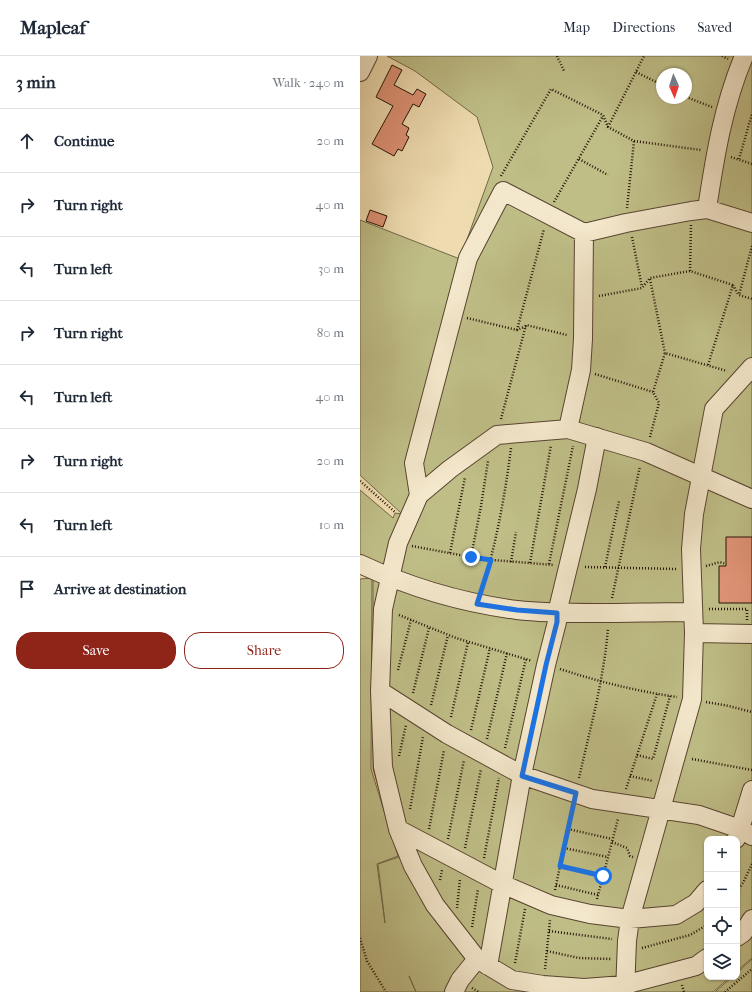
<!DOCTYPE html>
<meta charset="utf-8">
<style>
body{margin:0;font-family:"IM FELL French Canon",serif;background:#f2f2f3;color:#1f2937}
.controls{position:absolute;right:12px;bottom:12px;display:grid;overflow:hidden;border-radius:8px;box-shadow:0 1px 3px #0004}
.controls button{width:36px;height:36px;display:grid;place-items:center;padding:0;border:0;border-bottom:1px solid #e0e1e3;background:#fff;color:#1f2937;font:20px sans-serif}
.compass{position:absolute;left:296px;top:12px;width:36px;height:36px;border-radius:50%;background:#fff;box-shadow:0 1px 3px #0004;rotate:177deg}
.stop{position:absolute;width:12px;height:12px;margin:-9px;border:3px solid #1a73e8;border-radius:50%;background:#fff}
.stop.end{background:#1a73e8;border-color:#fff;box-shadow:0 1px 4px #0008}
.list{margin:0;padding:0;list-style:none}
h2{display:flex;justify-content:space-between;align-items:center;height:52px;margin:0;padding:0 16px;font-size:17px}
h2 small{font-size:13px;font-weight:400;color:#747a83}
.list li{display:grid;grid-template-columns:26px 1fr auto;gap:12px;align-items:center;box-sizing:border-box;height:64px;padding:0 16px;border-top:1px solid #e0e1e3}
.list b{display:block;font-size:15px;white-space:nowrap}
.list em{font-size:13px;font-style:normal;color:#747a83}
.actions{display:flex;gap:8px;padding:12px 16px}
.actions a{flex:1;padding:9px 0;border:1px solid #8f2418;border-radius:16px;text-align:center;font-size:14px;color:#8f2418}
.actions .main{background:#8f2418;color:#fff}
.icon{flex:none;width:22px;height:22px;fill:none;stroke:currentColor;stroke-width:2;stroke-linecap:round;stroke-linejoin:round}
.map{position:relative;flex:none;width:392px;height:936px;overflow:hidden}
header{display:flex;align-items:center;gap:24px;box-sizing:border-box;height:56px;padding:0 20px;background:#fff;border-bottom:1px solid #e0e1e3}
header strong{font-size:19px}
nav{display:flex;gap:22px;margin-inline-start:auto;font-size:14px}
main{display:flex}
aside{flex:1;background:#fff}
.map>svg:first-child{display:block}
.green{fill:#bfbe87;stroke:#736847;fill-rule:evenodd}
.building{fill:#df9376;stroke:#271207}
.lines{fill:none;stroke-linecap:round;stroke-linejoin:round}
.minor-casing{stroke:#594431;stroke-width:20}
.path{stroke:#271207;stroke-width:2.5;stroke-dasharray:1 2;stroke-linecap:butt}
.minor{stroke:#f4e8cc;stroke-width:18}
.route{stroke:#1a73e8;stroke-width:5}
</style>
<header>
<strong>Mapleaf</strong>
<nav><a>Map</a><a>Directions</a><a>Saved</a></nav>
</header>
<main>
<aside>
<h2>3 min<small>Walk · 240 m</small></h2>
<ul class="list">
<li><svg class="icon" aria-label="ahead" viewBox="0 0 24 24"><path d="M12 20V5M6 11l6-6 6 6"/></svg><div><b>Continue</b></div><em>20 m</em></li>
<li><svg class="icon" aria-label="right" viewBox="0 0 24 24"><path d="M7 20v-9h11M14 6l5 5-5 5"/></svg><div><b>Turn right</b></div><em>40 m</em></li>
<li><svg class="icon" aria-label="left" viewBox="0 0 24 24"><path d="M17 20v-9H6M10 6l-5 5 5 5"/></svg><div><b>Turn left</b></div><em>30 m</em></li>
<li><svg class="icon" aria-label="right" viewBox="0 0 24 24"><path d="M7 20v-9h11M14 6l5 5-5 5"/></svg><div><b>Turn right</b></div><em>80 m</em></li>
<li><svg class="icon" aria-label="left" viewBox="0 0 24 24"><path d="M17 20v-9H6M10 6l-5 5 5 5"/></svg><div><b>Turn left</b></div><em>40 m</em></li>
<li><svg class="icon" aria-label="right" viewBox="0 0 24 24"><path d="M7 20v-9h11M14 6l5 5-5 5"/></svg><div><b>Turn right</b></div><em>20 m</em></li>
<li><svg class="icon" aria-label="left" viewBox="0 0 24 24"><path d="M17 20v-9H6M10 6l-5 5 5 5"/></svg><div><b>Turn left</b></div><em>10 m</em></li>
<li><svg class="icon" aria-label="arrive" viewBox="0 0 24 24"><path d="M6 21V4h12l-3 4 3 4H6"/></svg><div><b>Arrive at destination</b></div></li>
</ul>
<div class="actions"><a class="main">Save</a><a>Share</a></div>
</aside>
<div class="map">
<svg width="392" height="936" viewBox="0 0 392 936">
<rect width="100%" height="100%" fill="#eedcb0"/>
<filter id="stains"><feTurbulence type="fractalNoise" baseFrequency=".005" numOctaves="4"/><feColorMatrix values="0 0 0 0 .2 0 0 0 0 .09 0 0 0 0 .02 0 0 0 .5 -.17"/></filter>
<radialGradient id="worn" r=".72"><stop offset=".6" stop-color="#630" stop-opacity="0"/><stop offset="1" stop-color="#630" stop-opacity=".3"/></radialGradient>
<path class="green" d="M 27,0 L 392,0 L 392,902 L 377,915 L 377,783 L 347,783 L 347,921 L 370,921 L 353,936 L 56,936 L 49,920 L 56,936 L 0,936 L 0,523 L 12,522 L 11,713 L 38,800 L 17,808 L 25,867 L 18,808 L 39,801 L 13,713 L 13,523 L 18,506 L 0,502 L 0,434 L 33,462 L 35,457 L 42,458 L 0,419 L 0,164 L 100,203 L 133,111 L 117,61 L 55,15 ZM 302,18 L 326,18 L 326,42 L 302,42 Z
M 392,903 L 392,936 L 355,936 L 372,921 L 377,921 L 377,917 Z"/>
<path class="building" d="M 32,9 L 42,14 L 34,29 L 53,39 L 57,33 L 66,38 L 59,51 L 53,48 L 42,68 L 49,72 L 46,79 L 49,81 L 42,95 L 38,93 L 34,100 L 12,88 L 33,50 L 16,41 Z
M 10,154 L 27,160 L 23,171 L 6,165 Z
M 366,481 L 392,481 L 392,547 L 359,547 L 359,510 L 366,510 Z"/>
<g class="lines">
<defs>
<path id="minor" d="M 0,16 L 8,0
M 347,153 C 355,100 363,50 384,0
M 208,373 L 221,314 L 223,283 L 224,177
M 59,439 L 54,407 L 108,202 L 143,135 L 224,177 L 266,167 L 331,155 L 347,153 L 392,167
M 0,508 C 49,531 103,547 157,554 C 183,557 209,557 235,557 C 268,557 300,556 332,556
M 334,577 L 392,578
M 20,635 L 87,678 L 162,719 L 232,743 L 339,759 L 380,773 L 392,780
M 38,773 L 142,828 L 191,849 L 230,858 L 270,863 L 316,859 L 336,847 L 347,834
M 376,783 L 380,773 L 392,734
M 377,881 L 383,877 L 392,863
M 347,902 L 336,910 L 264,929 L 224,932 L 183,929 L 152,924 L 117,903 L 75,849 L 53,810 L 38,773 L 23,711 L 20,635 L 23,553 L 38,487 L 59,439 L 90,413 L 137,379 L 208,373 L 286,396 L 392,443
M 128,910 L 162,719 L 186,609 L 197,566 L 197,557 L 227,433 L 237,381
M 94,936 L 100,924 L 117,903
M 265,936 L 267,885 L 270,863 L 332,643 L 334,577 L 331,493 L 334,458 L 354,353 L 392,311"/>
</defs>
<use href="#minor" class="minor-casing"/>
<path class="path" d="M 197,0 L 204,15
M 362,0 L 368,3
M 276,16 L 302,29
M 326,41 L 352,51
M 248,71 L 284,0
M 371,101 L 392,108
M 219,103 L 248,119
M 379,103 L 392,58
M 141,120 L 191,33 L 243,59 L 248,71 L 274,85 L 341,94
M 194,146 L 243,60
M 267,152 L 274,85
M 272,181 L 282,231
M 392,190 L 379,239 L 392,243
M 330,215 L 331,169
M 290,223 L 305,297
M 373,229 L 378,238
M 239,240 L 282,232 L 290,222 L 330,215 L 373,229 L 348,309
M 107,262 L 157,274 L 166,270
M 157,274 L 184,173
M 235,318 L 293,336
M 141,363 L 166,269 L 207,279
M 290,381 L 299,347 L 293,336 L 305,297 L 367,315
M 0,425 L 35,456
M 52,490 L 121,503 L 194,509
M 90,497 L 105,421
M 111,501 L 121,450 L 128,405
M 151,506 L 156,476
M 170,507 L 191,389
M 189,508 L 213,390
M 346,510 L 360,506 L 366,508
M 225,511 L 317,513
M 245,511 L 259,445
M 122,534 C 136,488 145,440 151,392
M 252,542 L 280,410
M 349,553 L 387,553 L 387,564
M 39,559 L 96,582 L 172,605
M 200,613 C 240,626 276,635 317,641
M 38,614 L 51,564
M 53,637 L 69,572
M 346,646 L 369,650 L 392,656
M 71,649 L 88,579
M 91,661 L 108,586
M 111,674 L 130,592
M 127,683 L 147,597
M 145,692 L 166,603
M 277,699 L 293,703 L 310,640
M 39,700 L 46,669
M 332,703 L 392,714
M 270,720 L 293,725
M 219,722 C 230,673 244,623 248,572
M 266,733 L 297,638
M 50,753 L 63,681
M 69,773 L 84,694
M 208,773 L 252,783
M 88,783 L 104,704
M 252,786 L 267,792 L 270,800 L 273,801
M 105,792 L 121,713
M 204,792 L 248,801
M 124,802 L 139,722
M 200,810 L 243,820
M 80,824 L 82,814
M 196,829 L 238,839
M 195,834 L 212,753
M 377,835 L 383,827 L 392,808
M 237,843 L 258,763
M 97,852 L 100,823
M 112,871 L 118,833
M 189,875 L 252,883
M 0,882 L 7,905 L 26,936
M 282,892 L 330,879 L 347,869
M 187,895 L 219,902 L 251,903
M 155,907 L 165,853
M 185,913 L 190,864
M 322,929 L 324,936
M 112,932 L 119,936
M 365,936 L 392,913"/>
<use href="#minor" class="minor"/>
</g>
<g class="lines">
<path class="route" d="M 111,501 L 131,504 L 117,548 L 157,554 L 197,557 L 197,566 L 186,609 L 162,720 L 216,737 L 200,810 L 243,820"/>
</g>
<rect width="100%" height="100%" filter="url(#stains)"/>
<rect width="100%" height="100%" fill="url(#worn)"/>
</svg>
<div class="controls">
<button>+</button>
<button>−</button>
<button><svg class="icon" aria-label="locate" viewBox="0 0 24 24"><circle cx="12" cy="12" r="6"/><path d="M12 2v4M12 18v4M2 12h4M18 12h4"/></svg></button>
<button><svg class="icon" aria-label="layers" viewBox="0 0 24 24"><path d="M12 4l9 5-9 5-9-5zM3 14l9 5 9-5"/></svg></button>
</div>
<svg class="compass" viewBox="-18 -18 36 36"><path d="M0-13l5 13h-10z" fill="#e53935"/><path d="M0 13l5-13h-10z" fill="#747a83"/></svg>
<div class="stop" style="left:243px;top:820px"></div>
<div class="stop end" style="left:111px;top:501px"></div>
</div>
</main>
